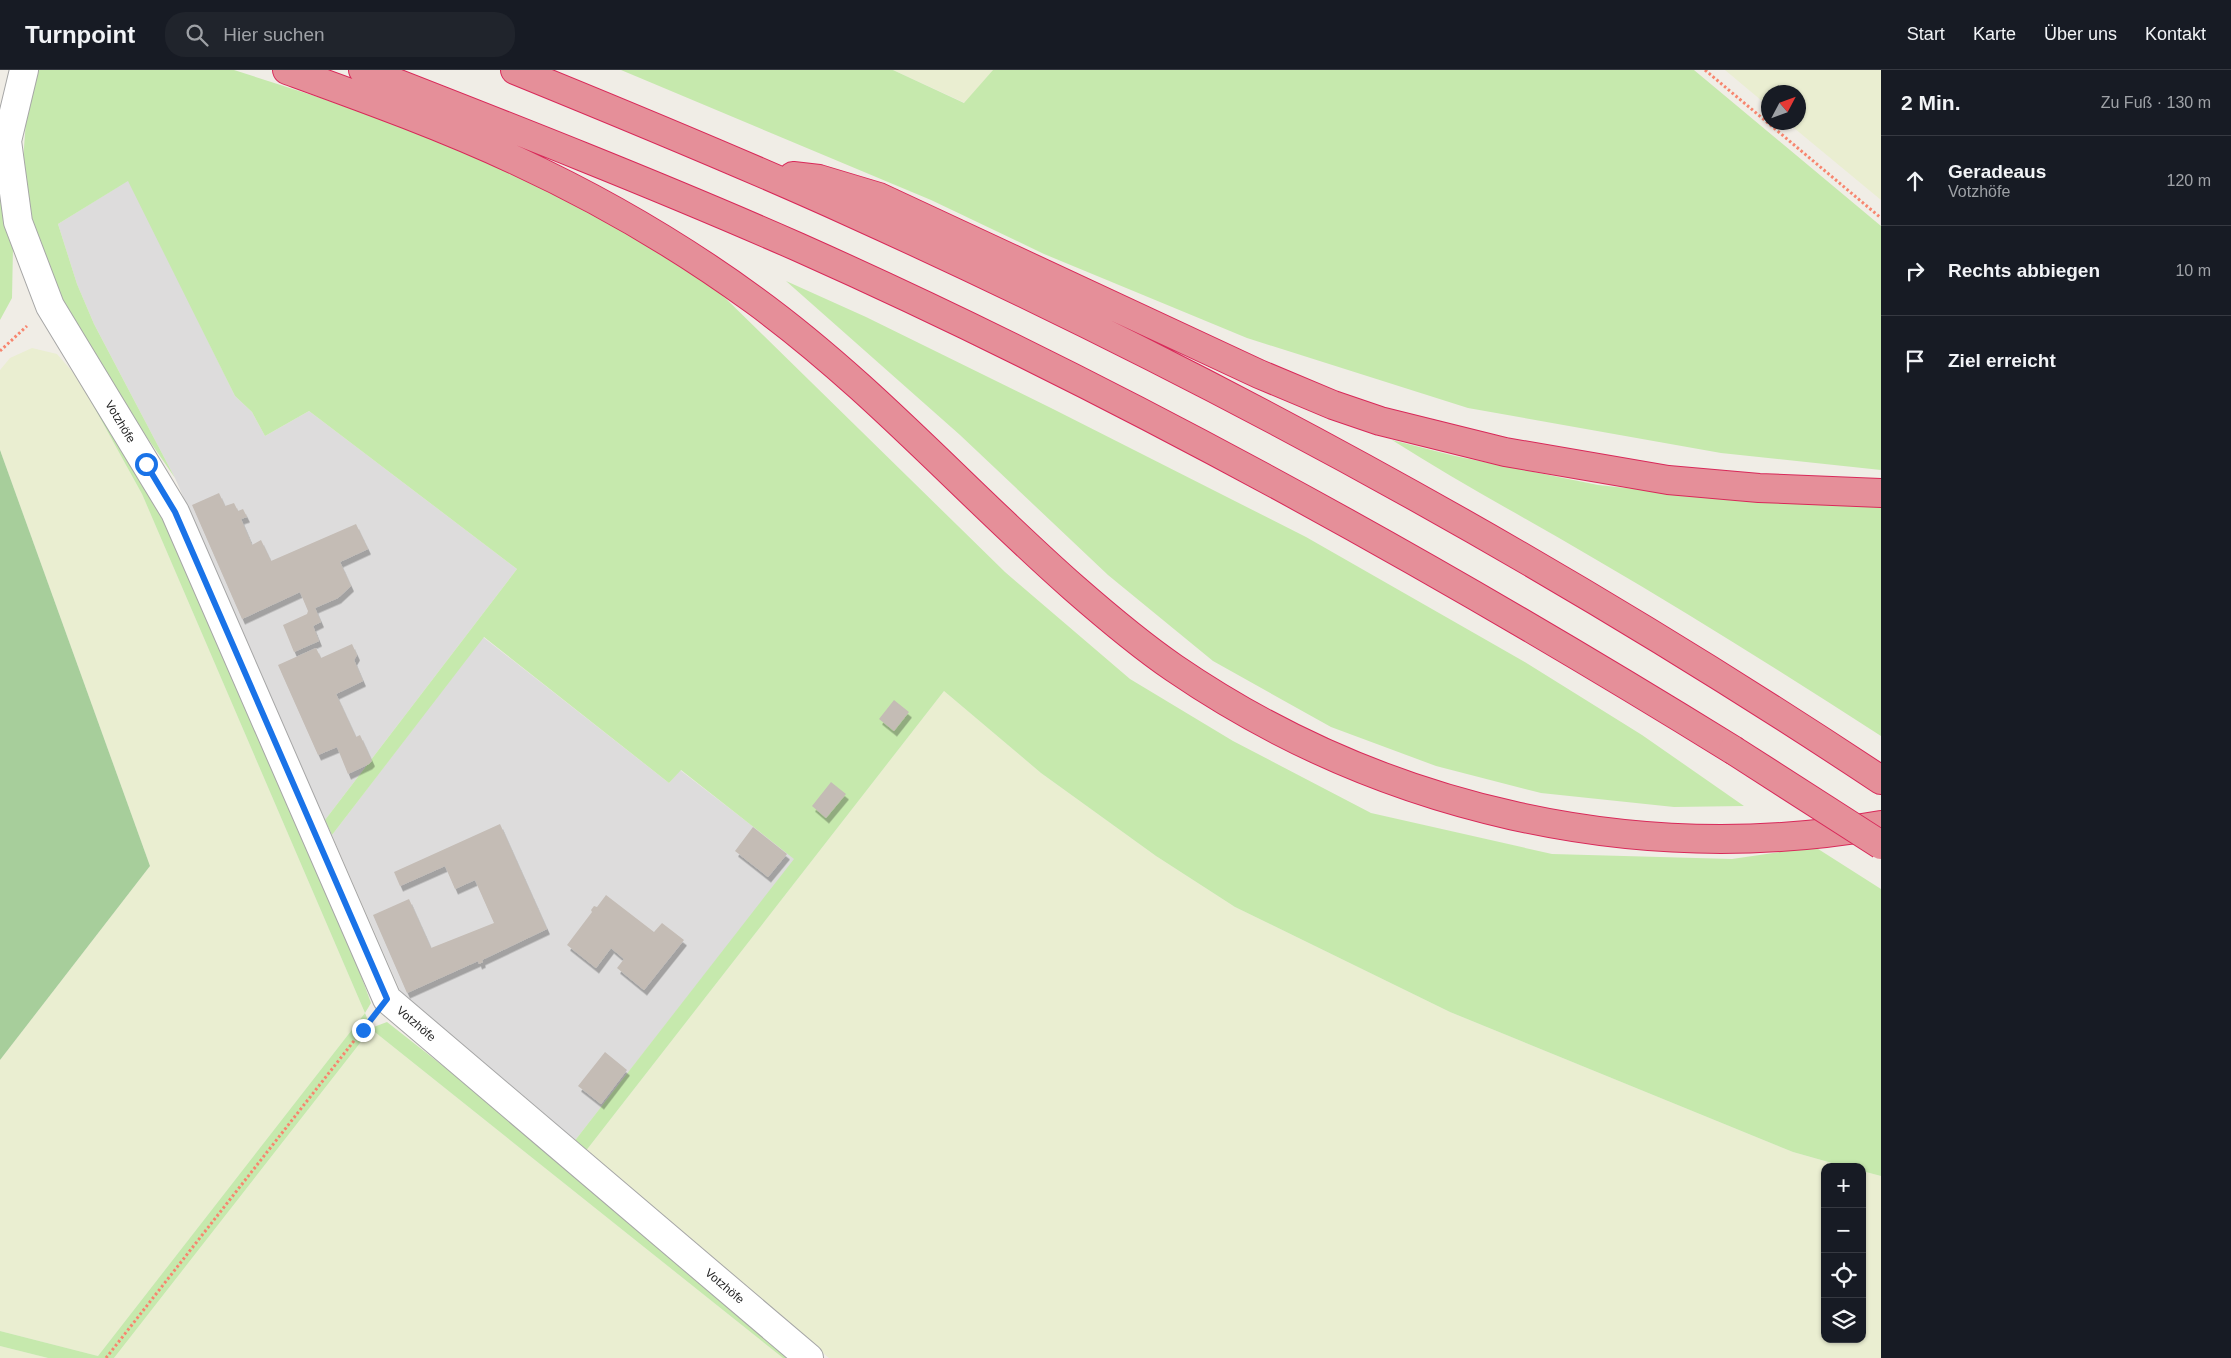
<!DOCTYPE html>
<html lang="de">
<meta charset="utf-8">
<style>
body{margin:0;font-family:Helvetica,sans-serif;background:#20242c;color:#f1f3f6}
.controls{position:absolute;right:15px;bottom:15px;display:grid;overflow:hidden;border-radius:10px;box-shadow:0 1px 4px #0004}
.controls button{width:45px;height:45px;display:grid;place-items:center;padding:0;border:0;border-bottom:1px solid #363941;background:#171b24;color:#f1f3f6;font:25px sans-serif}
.compass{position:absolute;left:1761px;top:15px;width:45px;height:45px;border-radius:50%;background:#171b24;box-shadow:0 1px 4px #0004;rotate:49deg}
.stop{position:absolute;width:15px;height:15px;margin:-11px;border:4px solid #1a73e8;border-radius:50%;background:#fff}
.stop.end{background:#1a73e8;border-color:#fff;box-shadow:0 1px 5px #0008}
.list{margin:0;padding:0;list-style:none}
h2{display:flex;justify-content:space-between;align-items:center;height:65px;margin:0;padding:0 20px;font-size:21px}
h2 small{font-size:16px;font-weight:400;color:#9ea1a6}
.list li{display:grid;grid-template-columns:32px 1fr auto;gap:15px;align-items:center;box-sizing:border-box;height:90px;padding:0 20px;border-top:1px solid #363941}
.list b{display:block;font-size:19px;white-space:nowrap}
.list p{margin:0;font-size:16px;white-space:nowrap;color:#9ea1a6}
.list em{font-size:16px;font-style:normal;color:#9ea1a6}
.icon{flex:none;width:28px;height:28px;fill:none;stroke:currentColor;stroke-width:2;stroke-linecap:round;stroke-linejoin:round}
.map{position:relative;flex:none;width:1881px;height:1288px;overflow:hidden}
header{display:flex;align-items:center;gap:30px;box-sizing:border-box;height:70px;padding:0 25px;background:#171b24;border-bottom:1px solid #363941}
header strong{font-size:24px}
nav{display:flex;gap:28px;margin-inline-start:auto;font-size:18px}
.search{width:350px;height:45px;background:#20242c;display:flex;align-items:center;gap:12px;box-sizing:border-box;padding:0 18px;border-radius:20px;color:#9ea1a6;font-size:19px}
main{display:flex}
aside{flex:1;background:#171b24}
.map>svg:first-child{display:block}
.residential{fill:#dddcdc}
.farmland{fill:#eaeed1}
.grass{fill:#c6e9ad}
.forest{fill:#a7ce9b}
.building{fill:#c4bcb5;filter:url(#shadow)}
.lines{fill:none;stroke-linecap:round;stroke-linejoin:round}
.minor-casing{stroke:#a6a6a6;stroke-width:30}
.motorway-casing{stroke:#d82959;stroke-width:30}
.path{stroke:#f7866f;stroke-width:3;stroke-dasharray:2.5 2.5;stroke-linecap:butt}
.minor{stroke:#fff;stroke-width:28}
.motorway{stroke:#e58f99;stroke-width:28}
.motorway-bridge-casing{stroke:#d82959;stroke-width:30;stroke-linecap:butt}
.motorway-bridge{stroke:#e58f99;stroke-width:28}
.route{stroke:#1a73e8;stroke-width:6}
.labels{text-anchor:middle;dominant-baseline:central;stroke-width:4.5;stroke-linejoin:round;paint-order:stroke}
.street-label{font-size:12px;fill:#1f1f1f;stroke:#fff}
</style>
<header>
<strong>Turnpoint</strong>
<div class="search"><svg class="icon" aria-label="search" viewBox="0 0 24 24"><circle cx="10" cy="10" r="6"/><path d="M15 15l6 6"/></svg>Hier suchen</div>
<nav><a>Start</a><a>Karte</a><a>Über uns</a><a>Kontakt</a></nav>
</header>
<main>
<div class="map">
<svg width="1881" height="1288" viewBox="0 0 1881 1288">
<defs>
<filter id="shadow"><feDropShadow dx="3" dy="5.5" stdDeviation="0" flood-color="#0004"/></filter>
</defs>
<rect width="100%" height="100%" fill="#f0ede6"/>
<path class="residential" d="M 129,110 L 235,326 L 252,342 L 265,366 L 309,341 L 517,499 L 325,750 L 175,408 L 94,254 L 77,214 L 58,154 Z
M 483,567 L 669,713 L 680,700 L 795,789 L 573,1073 L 402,925 L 332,765 Z"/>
<path class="farmland" d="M 893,0 L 993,0 L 965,33 Z
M 1725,0 L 1881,0 L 1881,130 L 1788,53 L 1798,52 L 1798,22 L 1768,22 L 1768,36 Z
M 32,278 L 57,284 L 78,308 L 142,424 L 365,943 L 98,1286 L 0,1261 L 0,990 L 150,796 L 0,380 L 0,300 L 10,288 Z
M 944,621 L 1041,703 L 1156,786 L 1235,837 L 1450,942 L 1793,1082 L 1845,1097 L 1825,1097 L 1825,1269 L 1862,1269 L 1862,1101 L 1881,1106 L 1881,1288 L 829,1288 L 585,1082 Z
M 371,959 L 783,1288 L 114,1288 Z
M 0,1276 L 48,1288 L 0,1288 Z"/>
<path class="grass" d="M 38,0 L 234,0 L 321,28 L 454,76 L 589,140 L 717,220 L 1005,502 L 1130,609 L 1233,671 L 1371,743 L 1552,784 L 1732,789 L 1815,777 L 1881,819 L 1881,1106 L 1862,1101 L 1862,1097 L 1846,1097 L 1793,1082 L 1450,942 L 1235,837 L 1156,786 L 1041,703 L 944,621 L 585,1082 L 573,1073 L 794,789 L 681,700 L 669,713 L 484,567 L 332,765 L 325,750 L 517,499 L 309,341 L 265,366 L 252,342 L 235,326 L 128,111 L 58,154 L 77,214 L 94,254 L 175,408 L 122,331 L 52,214 L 31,145 L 23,91 L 27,37 Z
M 621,0 L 893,0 L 964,33 L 993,0 L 1694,0 L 1881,156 L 1881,400 L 1721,383 L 1468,338 L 1247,268 L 1044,184 L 931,130 Z
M 0,124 L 13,177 L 12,228 L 0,250 Z
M 786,211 L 866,247 L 1053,339 L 1306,467 L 1523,591 L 1642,665 L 1744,736 L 1674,737 L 1541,723 L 1436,696 L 1331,657 L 1213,591 L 1108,505 L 960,365 Z
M 78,308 L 160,439 L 320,793 L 371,933 L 365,943 L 371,958 L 387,952 L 564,1091 L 793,1288 L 783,1288 L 371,959 L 114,1288 L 48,1288 L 0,1276 L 0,1261 L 98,1286 L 365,943 L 142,424 Z
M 1392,370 L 1455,386 L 1598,415 L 1755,432 L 1881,436 L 1881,666 C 1787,605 1691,545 1595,489 C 1527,449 1458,412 1392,370 Z"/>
<path class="forest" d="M 0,380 L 150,796 L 0,990 Z"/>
<path class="building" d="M 219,423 L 225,436 L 234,433 L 238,441 L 243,439 L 247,447 L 241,449 L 252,475 L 261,470 L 271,491 L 356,454 L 368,479 L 340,492 L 351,516 L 338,528 L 315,538 L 321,552 L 313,556 L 319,571 L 294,582 L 283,555 L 307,544 L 308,541 L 300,522 L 242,549 L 192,435 Z
M 352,574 L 357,585 L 354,590 L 363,611 L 336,624 L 356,667 L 360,665 L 372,691 L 369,694 L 348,704 L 337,677 L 318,685 L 278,595 L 316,578 L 321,588 Z
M 894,630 L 909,642 L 894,661 L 879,649 Z
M 831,712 L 846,724 L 826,748 L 812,736 Z
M 500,754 L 547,859 L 482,890 L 483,892 L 479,894 L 478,891 L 407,923 L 373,845 L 409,829 L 431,878 L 494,853 L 475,810 L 455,819 L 445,796 L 400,816 L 394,802 Z
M 753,757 L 787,784 L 768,807 L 735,781 Z
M 606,825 L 654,862 L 662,853 L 684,870 L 644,920 L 617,898 L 624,889 L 611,878 L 596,898 L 567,875 L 592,842 L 591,840 L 594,836 L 597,837 Z
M 605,982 L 627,1000 L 601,1034 L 578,1016 Z"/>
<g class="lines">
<defs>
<g id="minor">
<path id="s1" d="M 24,0 L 7,71 L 18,152 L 50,236 L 175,442 L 387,929 L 809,1288"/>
</g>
<path id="motorway" d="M 287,0 C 364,28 442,56 517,91 C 599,129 680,176 754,230 C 871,315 966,423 1074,518 C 1106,546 1139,574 1174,598 C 1380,739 1635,798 1881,755
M 363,0 C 509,57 655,114 798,177 C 1121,321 1432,494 1733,680
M 515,0 C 628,46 740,92 850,142 C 1208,304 1554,493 1881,710
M 793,106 L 819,109 L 879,127 L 1259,304 L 1333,335 L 1380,351 L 1505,382 L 1668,410 L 1759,418 L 1881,423"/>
</defs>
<use href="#minor" class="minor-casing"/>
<use href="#motorway" class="motorway-casing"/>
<path class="path" d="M 1705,0 L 1881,148
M 0,281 L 27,256
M 106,1288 L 368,953"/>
<use href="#minor" class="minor"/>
<use href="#motorway" class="motorway"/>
<defs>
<path id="motorway-bridge" d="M 1733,680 L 1881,775"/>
</defs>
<use href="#motorway-bridge" class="motorway-bridge-casing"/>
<use href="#motorway-bridge" class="motorway-bridge"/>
</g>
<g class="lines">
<path class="route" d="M 146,394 L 175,442 L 387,929 L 363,960"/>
</g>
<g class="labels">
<g class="street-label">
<text stroke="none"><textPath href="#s1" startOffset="380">Votzhöfe</textPath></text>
<text stroke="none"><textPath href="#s1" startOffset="1055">Votzhöfe</textPath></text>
<text stroke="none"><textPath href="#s1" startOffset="1460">Votzhöfe</textPath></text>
</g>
</g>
</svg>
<div class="controls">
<button>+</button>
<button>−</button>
<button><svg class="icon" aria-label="locate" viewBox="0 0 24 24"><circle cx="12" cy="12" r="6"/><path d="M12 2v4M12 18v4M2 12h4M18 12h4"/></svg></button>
<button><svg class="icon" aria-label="layers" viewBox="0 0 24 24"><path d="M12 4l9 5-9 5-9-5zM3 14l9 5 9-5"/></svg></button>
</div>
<svg class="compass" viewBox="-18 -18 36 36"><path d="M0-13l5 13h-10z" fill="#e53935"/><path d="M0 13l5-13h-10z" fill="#9ea1a6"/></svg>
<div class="stop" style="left:146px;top:394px"></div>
<div class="stop end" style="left:363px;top:960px"></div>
</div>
<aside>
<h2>2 Min.<small>Zu Fuß · 130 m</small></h2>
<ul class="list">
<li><svg class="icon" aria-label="ahead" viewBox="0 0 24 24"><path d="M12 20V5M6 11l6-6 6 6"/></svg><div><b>Geradeaus</b><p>Votzhöfe</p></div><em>120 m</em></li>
<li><svg class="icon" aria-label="right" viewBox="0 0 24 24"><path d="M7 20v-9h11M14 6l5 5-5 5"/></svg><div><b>Rechts abbiegen</b></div><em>10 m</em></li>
<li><svg class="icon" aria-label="arrive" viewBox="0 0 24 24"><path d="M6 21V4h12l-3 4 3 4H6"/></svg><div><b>Ziel erreicht</b></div></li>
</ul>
</aside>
</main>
